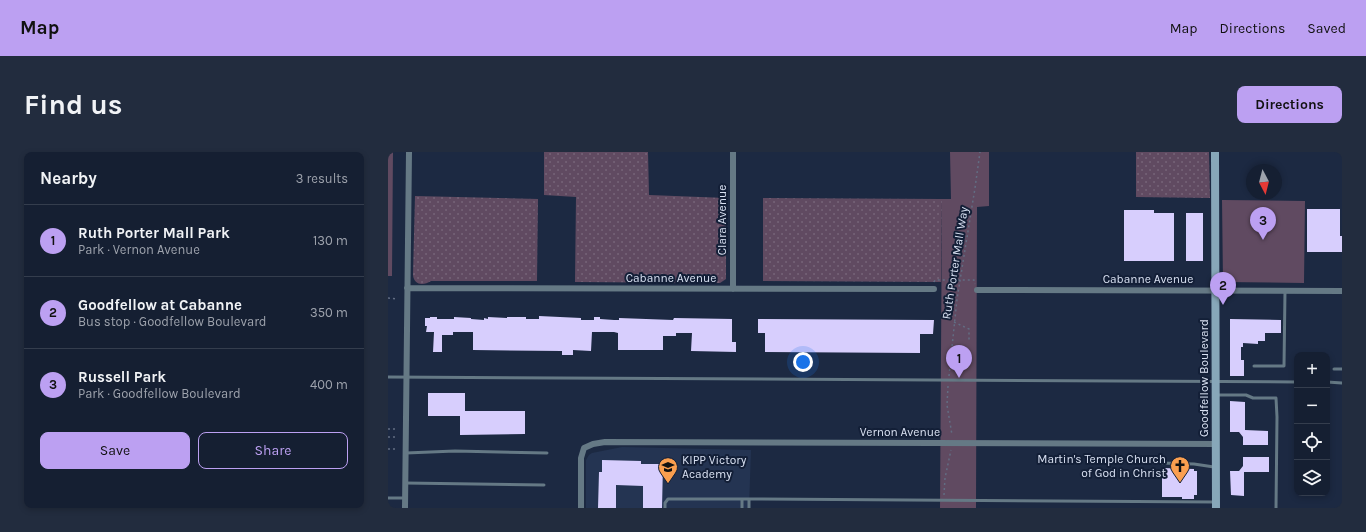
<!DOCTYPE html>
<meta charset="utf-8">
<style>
body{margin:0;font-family:Karla,sans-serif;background:#222c3e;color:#f1f3f6}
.controls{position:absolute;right:12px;bottom:12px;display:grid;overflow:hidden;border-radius:8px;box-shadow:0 2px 6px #0003}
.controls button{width:36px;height:36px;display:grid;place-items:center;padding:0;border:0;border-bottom:1px solid #343d4d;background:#151f32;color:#f1f3f6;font:20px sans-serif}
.compass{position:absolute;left:858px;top:12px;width:36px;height:36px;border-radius:50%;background:#151f32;box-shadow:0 2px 6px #0003;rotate:173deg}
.you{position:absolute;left:415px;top:210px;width:14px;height:14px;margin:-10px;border:3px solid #fff;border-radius:50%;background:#1a73e8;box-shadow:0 0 0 6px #1a73e833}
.badge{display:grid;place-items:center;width:26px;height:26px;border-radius:50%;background:#bca0f2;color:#111;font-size:13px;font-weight:700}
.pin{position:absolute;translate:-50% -33px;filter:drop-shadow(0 1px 2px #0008)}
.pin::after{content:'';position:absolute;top:21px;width:14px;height:12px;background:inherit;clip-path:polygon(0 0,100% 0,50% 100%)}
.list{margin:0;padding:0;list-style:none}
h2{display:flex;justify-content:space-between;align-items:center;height:52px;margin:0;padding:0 16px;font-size:17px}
h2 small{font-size:13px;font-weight:400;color:#9da2ac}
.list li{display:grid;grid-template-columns:26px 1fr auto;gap:12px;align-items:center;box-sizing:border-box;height:72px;padding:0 16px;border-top:1px solid #343d4d}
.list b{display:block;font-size:15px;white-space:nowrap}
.list p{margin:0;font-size:13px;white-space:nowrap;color:#9da2ac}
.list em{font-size:13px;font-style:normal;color:#9da2ac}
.actions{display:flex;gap:8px;padding:12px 16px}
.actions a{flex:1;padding:9px 0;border:1px solid #bca0f2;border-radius:8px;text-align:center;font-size:14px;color:#bca0f2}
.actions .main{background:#bca0f2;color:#111}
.icon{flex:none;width:22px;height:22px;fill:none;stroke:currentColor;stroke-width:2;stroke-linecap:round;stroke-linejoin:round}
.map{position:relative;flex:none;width:954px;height:356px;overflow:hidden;border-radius:8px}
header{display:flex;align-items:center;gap:24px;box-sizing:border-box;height:56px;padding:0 20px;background:#bca0f2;color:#111}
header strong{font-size:19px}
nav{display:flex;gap:22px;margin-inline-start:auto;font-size:14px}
.intro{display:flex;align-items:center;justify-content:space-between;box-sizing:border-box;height:96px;padding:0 24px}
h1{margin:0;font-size:28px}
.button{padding:10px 18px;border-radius:8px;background:#bca0f2;color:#111;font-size:14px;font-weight:700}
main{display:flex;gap:24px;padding:0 24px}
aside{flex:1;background:#151f32;border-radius:8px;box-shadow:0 2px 6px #0003}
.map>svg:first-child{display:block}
.built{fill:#243452}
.grass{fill:url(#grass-dots)}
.green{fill:#604a61}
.building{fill:#d7cefd}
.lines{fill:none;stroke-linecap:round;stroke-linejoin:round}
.path{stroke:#626d83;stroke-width:1.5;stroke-dasharray:2 3;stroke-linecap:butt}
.service{stroke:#657985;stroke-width:3}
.minor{stroke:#657985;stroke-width:6}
.secondary{stroke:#87a7b9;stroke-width:8}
.labels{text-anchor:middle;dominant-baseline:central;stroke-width:4;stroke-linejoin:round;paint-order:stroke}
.street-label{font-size:12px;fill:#d8e0f1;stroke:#131f37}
.poi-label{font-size:12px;fill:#d8e0f1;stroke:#131f37;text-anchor:end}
</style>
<header>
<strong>Map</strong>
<nav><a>Map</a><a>Directions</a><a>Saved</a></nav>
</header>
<div class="intro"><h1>Find us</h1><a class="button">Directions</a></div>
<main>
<aside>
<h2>Nearby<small>3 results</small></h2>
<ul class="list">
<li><span class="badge">1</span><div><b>Ruth Porter Mall Park</b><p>Park · Vernon Avenue</p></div><em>130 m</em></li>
<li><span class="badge">2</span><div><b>Goodfellow at Cabanne</b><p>Bus stop · Goodfellow Boulevard</p></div><em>350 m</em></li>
<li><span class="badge">3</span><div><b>Russell Park</b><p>Park · Goodfellow Boulevard</p></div><em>400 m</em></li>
</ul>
<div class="actions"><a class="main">Save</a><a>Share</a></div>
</aside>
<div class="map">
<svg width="954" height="356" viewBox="0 0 954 356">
<defs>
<pattern id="grass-dots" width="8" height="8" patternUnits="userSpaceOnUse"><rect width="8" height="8" fill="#604a61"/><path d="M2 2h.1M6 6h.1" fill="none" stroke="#766478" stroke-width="1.8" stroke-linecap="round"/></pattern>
</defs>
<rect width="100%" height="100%" fill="#1c2942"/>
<path class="built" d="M 234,295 L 363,298 L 361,356 L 198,356 L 198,308 L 201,303 L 204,301 Z"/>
<path class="grass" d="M 156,0 L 260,0 L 261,43 L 338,46 L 338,127 L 332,131 L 187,130 L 188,45 L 156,43 Z
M 748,0 L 821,0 L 822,46 L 748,45 Z
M 27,44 L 150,47 L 149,129 L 43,129 C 35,134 26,133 25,123 Z
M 375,46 L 554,47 L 553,130 L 375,129 Z"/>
<path class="green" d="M 0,0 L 5,0 L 4,124 L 0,124 Z
M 562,0 L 601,0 L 601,54 L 589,55 L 588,356 L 552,356 L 554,47 L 563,47 Z
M 834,48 L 917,49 L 916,131 L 835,130 Z"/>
<path class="building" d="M 919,57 L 952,57 L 952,84 L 954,84 L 954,100 L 919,100 Z
M 736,58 L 766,58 L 766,61 L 786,61 L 786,109 L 736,109 Z
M 798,61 L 815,61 L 815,109 L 798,109 Z
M 151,164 L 193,166 L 193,168 L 206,168 L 206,165 L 212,165 L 212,167 L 226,168 L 231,168 L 231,166 L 285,168 L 286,166 L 344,167 L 344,190 L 348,190 L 348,200 L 303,199 L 304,181 L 288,181 L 288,184 L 275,184 L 275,198 L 230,198 L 230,181 L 226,180 L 204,180 L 203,199 L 185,198 L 185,203 L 174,203 L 174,199 L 85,198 L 85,180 L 65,180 L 65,183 L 54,183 L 54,200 L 45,200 L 46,180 L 38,180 L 39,174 L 37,174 L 37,166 L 42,166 L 42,165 L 49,165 L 49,167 L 66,167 L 66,165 L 83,166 L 83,167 L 96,168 L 96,166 L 100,167 L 100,165 L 119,166 L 119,165 L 138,165 L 138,167 L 151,167 Z
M 370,167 L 546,168 L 545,182 L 532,182 L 532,201 L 377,200 L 377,181 L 370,181 Z
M 842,167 L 893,168 L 893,181 L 877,181 L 877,189 L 870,189 L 870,192 L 855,191 L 855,195 L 853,195 L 853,208 L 856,208 L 856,224 L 842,224 Z
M 40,241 L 77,241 L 77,259 L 137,259 L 137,282 L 72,283 L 72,264 L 40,264 Z
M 842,249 L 857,250 L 857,278 L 880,279 L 880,293 L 855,293 L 855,285 L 851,280 L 842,280 Z
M 855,305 L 881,305 L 881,320 L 856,320 L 856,344 L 843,343 L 842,319 L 851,319 L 855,314 Z
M 214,308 L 253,309 L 253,312 L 275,312 L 274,356 L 255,356 L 255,334 L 228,333 L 228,356 L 210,356 L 211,320 L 214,320 Z
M 774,316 L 806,317 L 806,319 L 809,319 L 809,343 L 806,343 L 806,347 L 794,347 L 794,345 L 774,345 Z"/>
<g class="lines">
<path class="path" d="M 546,130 L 547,128 L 586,128 L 587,132
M 0,146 L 9,147
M 566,170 L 581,177 L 581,188
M 561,224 L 569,147 L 587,36 L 592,0
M 560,234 L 559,253 L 564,283
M 0,277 L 9,277
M 0,285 L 9,285
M 0,297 L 9,297
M 556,343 L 557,326 L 563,298"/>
<path class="service" d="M 866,214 L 896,214 L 897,139
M 946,217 L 954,217
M 0,225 L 909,230
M 939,230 L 954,231
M 828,243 L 858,243 L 865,246 L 888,246 L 889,265 L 888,356
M 18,301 L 67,299 L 159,301
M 773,311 L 806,312 L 826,315
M 17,331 L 156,333
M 0,346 L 17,346
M 277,356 L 277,351 L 280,347 L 361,347
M 354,356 L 354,347
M 361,356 L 361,347 L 827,350"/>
<path class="minor" d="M 345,0 L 345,137
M 19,136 L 546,137
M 589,138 L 954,139
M 17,356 L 21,0
M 193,356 L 193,306 L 196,296 L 205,292 L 217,290 L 828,292"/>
<path class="secondary" d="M 827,0 L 828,356"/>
</g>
<defs>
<symbol id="church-pin" viewBox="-11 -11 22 30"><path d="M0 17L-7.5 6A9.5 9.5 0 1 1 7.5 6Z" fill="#fa9f4f" stroke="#131f37"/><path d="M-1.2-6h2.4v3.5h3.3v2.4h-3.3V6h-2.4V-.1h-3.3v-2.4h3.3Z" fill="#111"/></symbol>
<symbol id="school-pin" viewBox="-11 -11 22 30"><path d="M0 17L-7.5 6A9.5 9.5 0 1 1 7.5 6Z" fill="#fa9f4f" stroke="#131f37"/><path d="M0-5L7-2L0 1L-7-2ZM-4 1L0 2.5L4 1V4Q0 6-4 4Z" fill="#111"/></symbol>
</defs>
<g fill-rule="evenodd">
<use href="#church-pin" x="781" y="303" width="22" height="30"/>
<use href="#school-pin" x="269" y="304" width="22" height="30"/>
</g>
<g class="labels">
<g class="street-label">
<text transform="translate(334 68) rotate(-90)">Clara Avenue</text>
<text transform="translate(567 111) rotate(-81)">Ruth Porter Mall Way</text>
<text x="283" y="126">Cabanne Avenue</text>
<text x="760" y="127">Cabanne Avenue</text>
<text transform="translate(816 226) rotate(-90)">Goodfellow Boulevard</text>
<text x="512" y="280">Vernon Avenue</text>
</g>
<g class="poi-label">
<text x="778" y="307">Martin's Temple Church<tspan x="778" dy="14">of God in Christ</tspan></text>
<text x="294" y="308" text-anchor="start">KIPP Victory<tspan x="294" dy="14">Academy</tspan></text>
</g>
</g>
</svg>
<div class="controls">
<button>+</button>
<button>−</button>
<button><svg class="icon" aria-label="locate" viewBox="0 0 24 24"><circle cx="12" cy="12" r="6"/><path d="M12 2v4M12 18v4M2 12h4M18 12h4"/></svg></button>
<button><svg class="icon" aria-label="layers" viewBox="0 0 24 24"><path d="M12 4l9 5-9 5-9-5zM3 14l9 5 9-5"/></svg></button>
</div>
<svg class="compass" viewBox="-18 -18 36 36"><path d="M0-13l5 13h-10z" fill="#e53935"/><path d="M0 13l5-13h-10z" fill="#9da2ac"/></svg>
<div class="you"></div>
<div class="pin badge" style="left:571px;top:226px">1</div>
<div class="pin badge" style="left:835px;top:153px">2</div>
<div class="pin badge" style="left:875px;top:88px">3</div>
</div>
</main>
